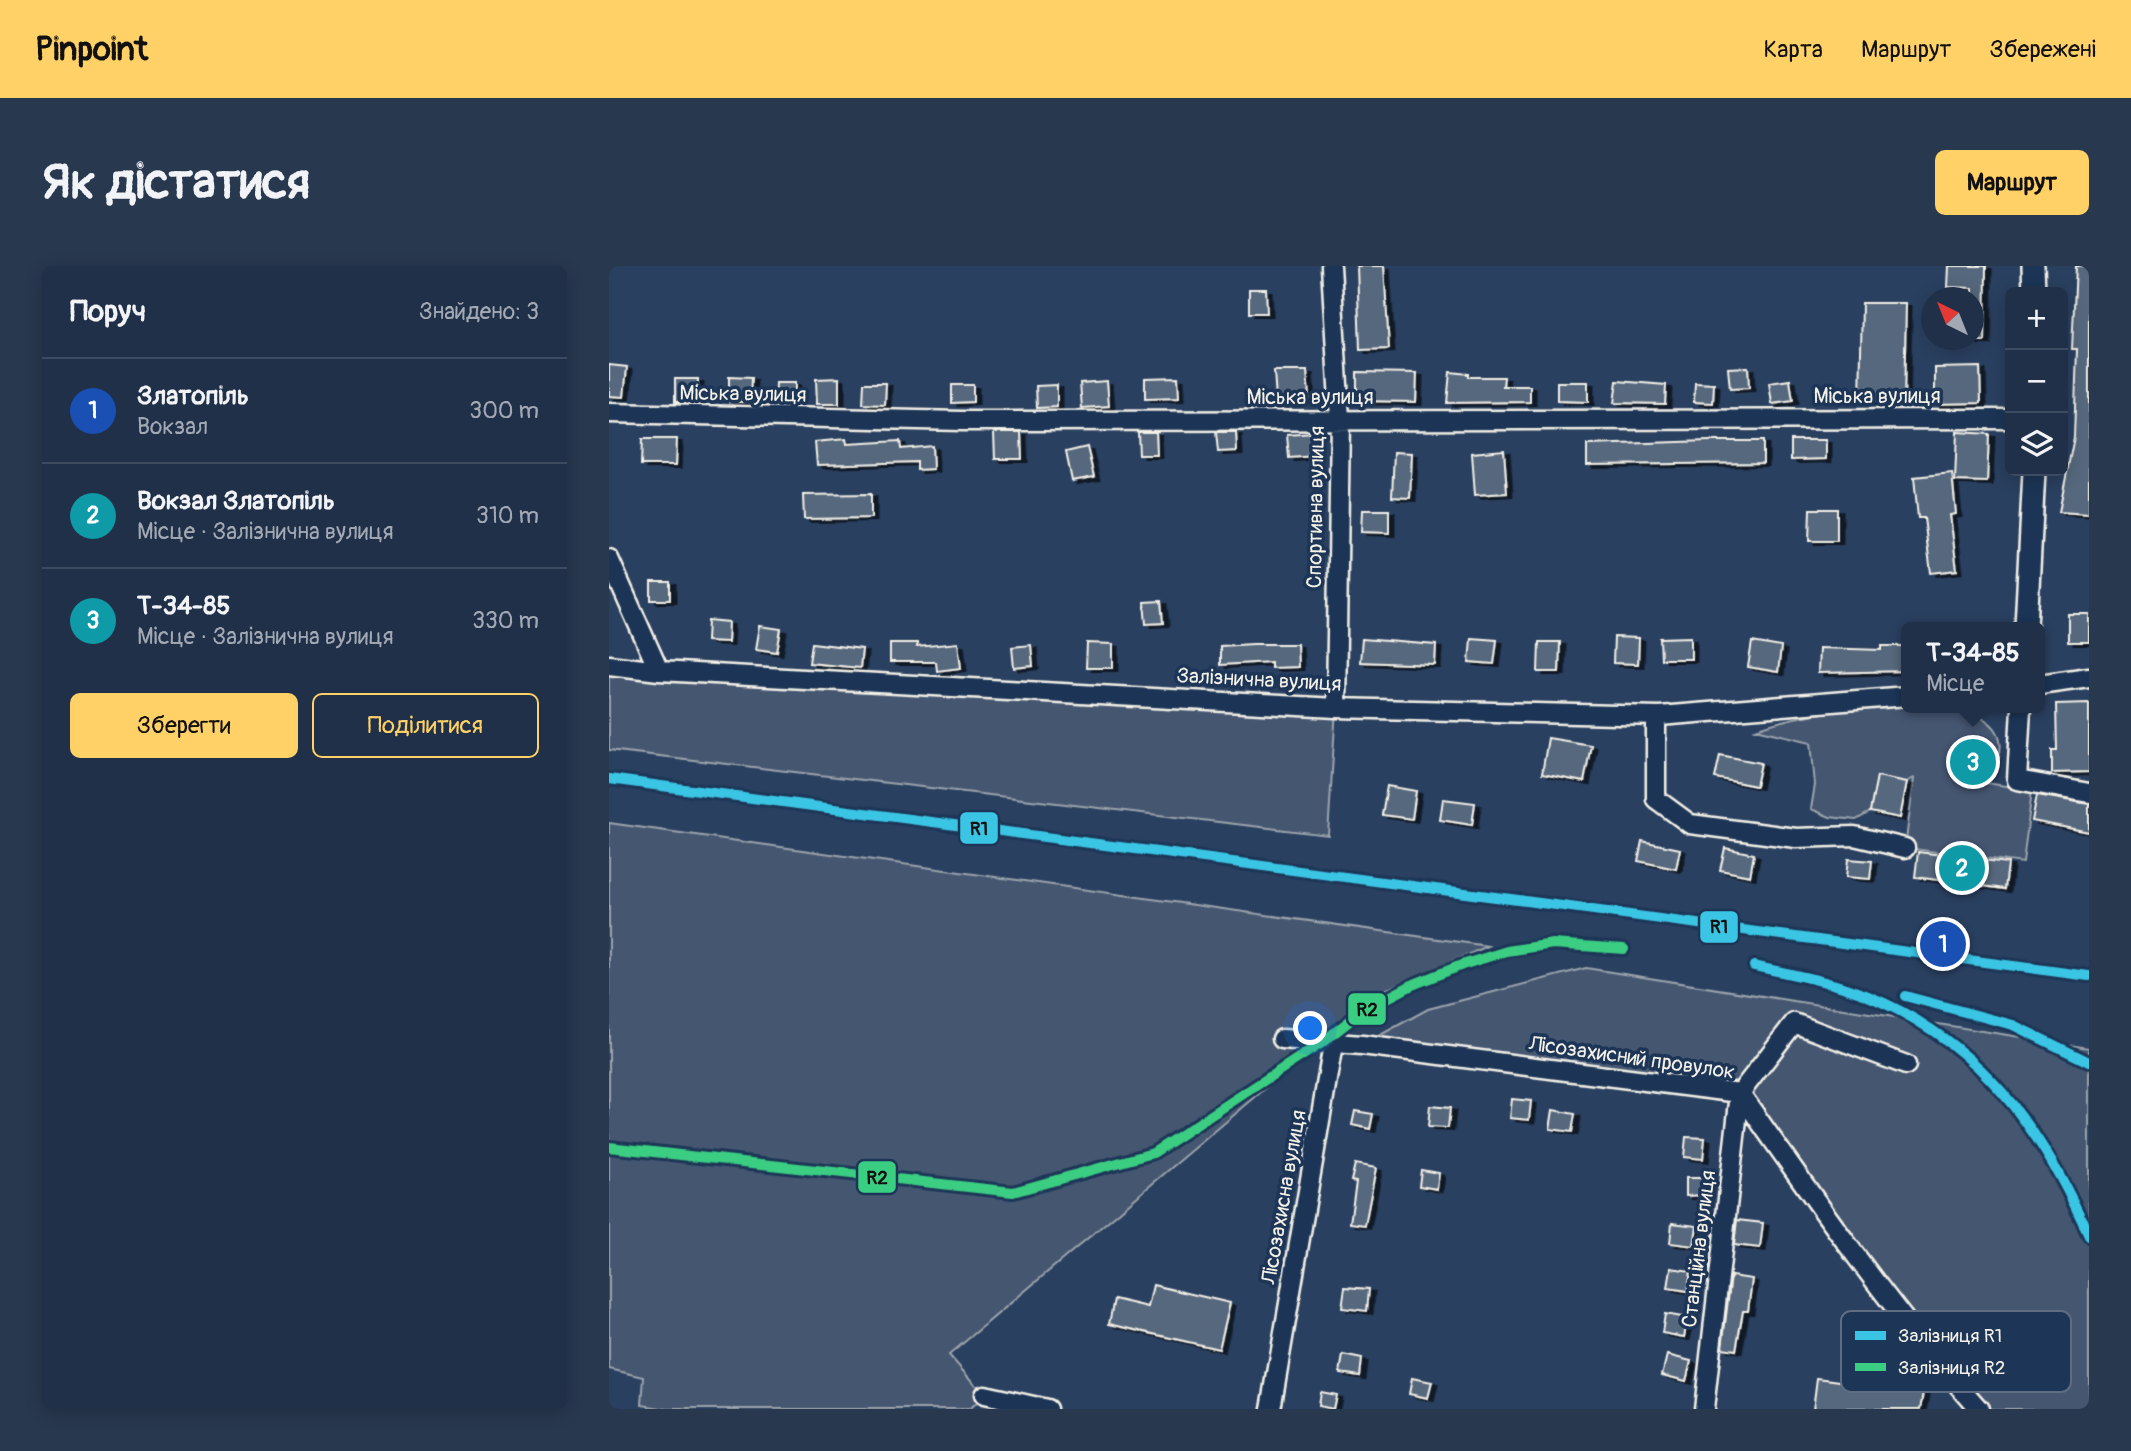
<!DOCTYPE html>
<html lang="uk">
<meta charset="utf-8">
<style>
body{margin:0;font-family:Pangolin,sans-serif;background:#28384f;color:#f1f3f6}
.controls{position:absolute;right:21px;top:21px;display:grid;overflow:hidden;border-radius:10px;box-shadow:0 4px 18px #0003}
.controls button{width:63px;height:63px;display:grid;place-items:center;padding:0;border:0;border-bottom:2px solid #3d4b60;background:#203048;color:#f1f3f6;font:35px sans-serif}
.compass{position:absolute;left:1312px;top:21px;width:63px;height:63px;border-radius:50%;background:#203048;box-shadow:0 4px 18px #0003;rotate:317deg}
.you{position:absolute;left:702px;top:763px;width:24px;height:24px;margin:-18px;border:5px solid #fff;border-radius:50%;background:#1a73e8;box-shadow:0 0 0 10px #1a73e833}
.badge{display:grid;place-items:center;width:46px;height:46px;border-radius:50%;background:#ffd166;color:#fff;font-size:23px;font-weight:700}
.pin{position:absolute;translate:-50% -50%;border:4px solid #fff;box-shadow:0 2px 7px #0006}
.popup{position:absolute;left:1292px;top:356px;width:144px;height:91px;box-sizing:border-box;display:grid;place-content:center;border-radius:10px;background:#203048;filter:drop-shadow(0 2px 5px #0005);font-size:23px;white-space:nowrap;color:#a2a9b4}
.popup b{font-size:26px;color:#f1f3f6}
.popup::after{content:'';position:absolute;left:50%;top:100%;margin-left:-14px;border:14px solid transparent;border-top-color:#203048}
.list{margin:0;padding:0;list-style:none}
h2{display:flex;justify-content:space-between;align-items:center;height:91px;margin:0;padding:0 28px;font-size:30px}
h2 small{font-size:23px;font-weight:400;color:#a2a9b4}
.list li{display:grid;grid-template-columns:46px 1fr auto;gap:21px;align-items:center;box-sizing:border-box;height:105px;padding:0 28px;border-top:2px solid #3d4b60}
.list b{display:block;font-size:26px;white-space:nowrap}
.list p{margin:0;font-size:23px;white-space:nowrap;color:#a2a9b4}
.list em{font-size:23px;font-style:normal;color:#a2a9b4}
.actions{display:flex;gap:14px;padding:21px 28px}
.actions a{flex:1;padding:16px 0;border:2px solid #ffd166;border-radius:10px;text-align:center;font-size:24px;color:#ffd166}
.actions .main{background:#ffd166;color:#111}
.icon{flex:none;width:38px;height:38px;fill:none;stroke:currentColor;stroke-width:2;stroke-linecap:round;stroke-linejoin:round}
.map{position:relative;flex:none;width:1480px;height:1143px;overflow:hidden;border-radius:10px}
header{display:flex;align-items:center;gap:42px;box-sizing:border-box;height:98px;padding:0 35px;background:#ffd166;color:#111}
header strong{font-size:33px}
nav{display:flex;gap:38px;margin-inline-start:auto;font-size:24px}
.intro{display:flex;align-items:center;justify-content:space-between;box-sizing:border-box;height:168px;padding:0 42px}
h1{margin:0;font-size:49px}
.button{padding:18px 32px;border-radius:10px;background:#ffd166;color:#111;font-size:24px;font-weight:700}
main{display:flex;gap:42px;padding:0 42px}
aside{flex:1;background:#203048;border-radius:10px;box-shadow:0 4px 18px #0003}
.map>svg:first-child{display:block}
.green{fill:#445771;stroke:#9ca4ac;stroke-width:2}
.building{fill:#56677d;stroke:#f4f1e8;stroke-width:2;filter:url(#shadow)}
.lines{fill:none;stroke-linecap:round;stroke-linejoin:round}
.minor-casing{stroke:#f4f1e8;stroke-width:23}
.tertiary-casing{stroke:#f4f1e8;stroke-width:26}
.minor{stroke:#1d3557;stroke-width:18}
.tertiary{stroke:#1d3557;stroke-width:21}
.rail-1-casing{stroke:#1d3557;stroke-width:16}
.rail-2-casing{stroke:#1d3557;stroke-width:16}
.rail-1{stroke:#3ac5e4;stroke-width:10}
.rail-2{stroke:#3ace82;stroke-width:10}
.labels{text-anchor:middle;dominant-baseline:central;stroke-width:7;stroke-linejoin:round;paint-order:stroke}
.street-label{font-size:21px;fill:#f4f1e8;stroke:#1d3557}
.key{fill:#1d3557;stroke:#5e6d82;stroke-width:2}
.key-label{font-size:19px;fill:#f4f1e8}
.line-badge{stroke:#1d3557;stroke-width:2.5}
.pale-badge-label{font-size:19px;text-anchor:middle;font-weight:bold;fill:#111}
</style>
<header>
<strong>Pinpoint</strong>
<nav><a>Карта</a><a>Маршрут</a><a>Збережені</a></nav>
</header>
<div class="intro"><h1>Як дістатися</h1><a class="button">Маршрут</a></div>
<main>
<aside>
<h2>Поруч<small>Знайдено: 3</small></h2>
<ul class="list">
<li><span class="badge" style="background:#1a4fb4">1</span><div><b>Златопіль</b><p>Вокзал</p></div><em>300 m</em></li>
<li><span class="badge" style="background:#0f9aa8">2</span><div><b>Вокзал Златопіль</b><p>Місце · Залізнична вулиця</p></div><em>310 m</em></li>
<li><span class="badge" style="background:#0f9aa8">3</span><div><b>Т-34-85</b><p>Місце · Залізнична вулиця</p></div><em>330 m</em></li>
</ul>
<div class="actions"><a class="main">Зберегти</a><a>Поділитися</a></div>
</aside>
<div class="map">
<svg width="1480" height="1143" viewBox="0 0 1480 1143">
<defs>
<filter id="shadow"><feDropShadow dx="5.5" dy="3" stdDeviation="0" flood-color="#0009"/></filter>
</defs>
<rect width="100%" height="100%" fill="#2a4060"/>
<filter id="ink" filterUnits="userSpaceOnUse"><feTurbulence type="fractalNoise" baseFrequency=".0143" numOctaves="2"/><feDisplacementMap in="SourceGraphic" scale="14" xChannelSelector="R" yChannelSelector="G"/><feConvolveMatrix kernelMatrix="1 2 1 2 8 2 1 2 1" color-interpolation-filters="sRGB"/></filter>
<g filter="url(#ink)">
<path class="green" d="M 0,399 L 727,442 L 719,569 L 0,484 Z
M 1297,440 C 1307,445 1326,440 1339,442 C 1389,449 1407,473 1377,517 L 1423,524 L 1414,597 L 1296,582 L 1305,512 L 1298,516 L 1268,511 L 1261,546 L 1247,554 L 1221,551 L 1202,543 L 1206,519 L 1202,476 L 1147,463 C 1196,445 1246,443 1297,440 Z
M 0,557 L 879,680 L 771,726 L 340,1089 L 375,1129 L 361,1143 L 58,1143 L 33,1139 L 35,1111 L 0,1103 Z
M 977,702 L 1480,782 L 1480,1143 L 1370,1143 L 1131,827 L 753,779 L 819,743 Z"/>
<path class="building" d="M 748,0 L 775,0 L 780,83 L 751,84 Z
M 1340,0 L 1377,0 L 1376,75 L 1364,75 L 1364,22 L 1339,21 Z
M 1467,0 L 1480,0 L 1480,248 L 1450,246 L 1465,171 L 1468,83 L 1463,83 Z
M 640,23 L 657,23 L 658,47 L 640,47 Z
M 1253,37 L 1297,37 L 1295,136 L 1251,135 Z
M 0,99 L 18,101 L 15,131 L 0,130 Z
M 1139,101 L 1140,122 L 1121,123 L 1119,102 Z
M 1371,101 L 1372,137 L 1326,138 L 1326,102 Z
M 665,105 L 698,105 L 700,132 L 667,134 Z
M 748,106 L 808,107 L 807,136 L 748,135 Z
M 841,106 L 859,108 L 859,111 L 895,111 L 894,120 L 921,120 L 921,136 L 838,137 Z
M 120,111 L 142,112 L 141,136 L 120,136 Z
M 569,111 L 570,132 L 536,133 L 536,112 Z
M 230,112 L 230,138 L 208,138 L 207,113 Z
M 66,113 L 89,113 L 88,136 L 66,136 Z
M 1181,114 L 1184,135 L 1163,138 L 1160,117 Z
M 498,115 L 500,140 L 473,142 L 471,117 Z
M 1008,115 L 1057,119 L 1056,138 L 1005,137 Z
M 948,116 L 979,116 L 979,136 L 948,135 Z
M 167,117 L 186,117 L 186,136 L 166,136 Z
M 255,117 L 277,117 L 276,139 L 254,138 Z
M 1086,117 L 1105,118 L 1104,137 L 1085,136 Z
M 343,119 L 364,119 L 364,136 L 343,137 Z
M 448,119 L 448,141 L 428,142 L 427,120 Z
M 385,166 L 412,166 L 413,193 L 386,193 Z
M 529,166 L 547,166 L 548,189 L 530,189 Z
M 607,166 L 627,166 L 628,185 L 609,186 Z
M 1348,166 L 1380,168 L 1378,216 L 1346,215 Z
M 705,167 L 706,190 L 680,192 L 678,169 Z
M 33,173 L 68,173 L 67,199 L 32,199 Z
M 237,173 L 238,178 L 291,175 L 292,183 L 323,180 L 324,203 L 308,204 L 308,196 L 208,199 L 206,176 Z
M 1182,174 L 1217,174 L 1217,193 L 1182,194 Z
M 1100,175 L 1154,175 L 1154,197 L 978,199 L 978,179 Z
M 478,181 L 485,211 L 463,215 L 457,186 Z
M 895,184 L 898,227 L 866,229 L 863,187 Z
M 785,186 L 803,187 L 801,232 L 783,231 Z
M 1343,207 L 1347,248 L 1341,249 L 1348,304 L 1322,307 L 1315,252 L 1309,252 L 1305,211 Z
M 262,228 L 262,252 L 195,253 L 194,229 Z
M 1201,243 L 1228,243 L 1228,275 L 1200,275 Z
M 753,244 L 780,244 L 780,267 L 752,266 Z
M 42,316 L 61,316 L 61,334 L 42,334 Z
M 552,335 L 554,357 L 537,358 L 535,336 Z
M 1459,348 L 1480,348 L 1480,376 L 1459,376 Z
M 99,354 L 120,356 L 119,376 L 98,375 Z
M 151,360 L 172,363 L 168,386 L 147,383 Z
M 1005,371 L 1030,372 L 1029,398 L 1004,397 Z
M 1082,371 L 1082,393 L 1052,393 L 1051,372 Z
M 862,372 L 888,374 L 885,398 L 860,396 Z
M 753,373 L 827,379 L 826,399 L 751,396 Z
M 930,376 L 951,376 L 950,406 L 929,406 Z
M 1143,376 L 1172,381 L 1169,406 L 1139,401 Z
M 203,377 L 253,383 L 251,402 L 200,397 Z
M 281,377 L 308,377 L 308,381 L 349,377 L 352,402 L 328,405 L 327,396 L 281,396 Z
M 478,377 L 504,378 L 504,402 L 477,402 Z
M 644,378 L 688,378 L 689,401 L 662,402 L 662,396 L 611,399 L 611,380 Z
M 422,379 L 424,400 L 405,402 L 403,381 Z
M 1273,380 L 1298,380 L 1298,405 L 1209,407 L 1210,382 L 1273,384 Z
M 1480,437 L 1480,506 L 1443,507 L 1443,484 L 1448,484 L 1447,438 Z
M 939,472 L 982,479 L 975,516 L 933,508 Z
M 1111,489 L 1152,497 L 1147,520 L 1106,512 Z
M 1268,510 L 1298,516 L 1291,552 L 1261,546 Z
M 778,520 L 807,525 L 803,553 L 773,549 Z
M 1428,529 L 1480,538 L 1480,566 L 1423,555 Z
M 834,533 L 866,537 L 863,559 L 831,554 Z
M 1033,575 L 1071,583 L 1067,603 L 1029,595 Z
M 1116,582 L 1145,588 L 1141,610 L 1111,604 Z
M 1309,586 L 1399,597 L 1396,623 L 1306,611 Z
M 1239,593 L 1263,595 L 1261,613 L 1237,611 Z
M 903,833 L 922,835 L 920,854 L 901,852 Z
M 821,840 L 841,842 L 839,862 L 819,861 Z
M 944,844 L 966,848 L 963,866 L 941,863 Z
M 746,845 L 764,848 L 761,863 L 743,859 Z
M 1077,871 L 1096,872 L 1094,893 L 1075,891 Z
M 746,898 L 767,902 L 756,959 L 741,957 L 747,916 L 742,915 Z
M 812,904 L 830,907 L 828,923 L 810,920 Z
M 1077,912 L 1096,912 L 1096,929 L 1077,930 Z
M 1128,954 L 1154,957 L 1151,982 L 1125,979 Z
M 1063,957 L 1088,960 L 1085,980 L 1061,977 Z
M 1062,1002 L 1082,1005 L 1079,1025 L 1059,1022 Z
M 1122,1010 L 1143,1013 L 1139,1045 L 1134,1045 L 1127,1084 L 1113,1082 Z
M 544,1019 L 621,1037 L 610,1083 L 500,1058 L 505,1033 L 539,1041 Z
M 736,1021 L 760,1023 L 758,1045 L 733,1042 Z
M 1056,1048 L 1079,1052 L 1075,1071 L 1053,1067 Z
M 734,1089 L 753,1093 L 751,1110 L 731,1107 Z
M 1058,1089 L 1082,1095 L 1077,1115 L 1053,1109 Z
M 803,1112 L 823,1116 L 819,1132 L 800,1128 Z
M 1208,1112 L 1315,1126 L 1312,1143 L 1204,1143 Z
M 711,1126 L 727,1129 L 724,1143 L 709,1140 Z"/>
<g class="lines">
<defs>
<path id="minor" d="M 722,0 L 731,153 L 727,442
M 0,147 L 353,155 L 1401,153
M 0,293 L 50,405
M 0,399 L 50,405 L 727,442 L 1050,450 L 1298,430
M 1430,418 L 1480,411
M 1412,442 L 1408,514 L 1480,527
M 1047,450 L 1047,533 L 1081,558 L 1187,572 L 1245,570 L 1296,582
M 673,773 L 753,779 L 1131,827 C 1207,936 1282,1044 1370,1143
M 1131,827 L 1185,757 L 1297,799
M 375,1129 L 438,1143
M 662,1143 L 724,778
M 1095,1143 L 1131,827"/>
<path id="tertiary" d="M 1424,0 L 1425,26
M 1417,361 L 1425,205"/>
</defs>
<use href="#minor" class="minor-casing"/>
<use href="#tertiary" class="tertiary-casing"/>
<use href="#minor" class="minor"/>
<use href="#tertiary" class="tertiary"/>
<defs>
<path id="rail-1" d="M 0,513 L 1480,710
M 1145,700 C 1184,709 1222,715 1259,730 C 1371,776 1433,863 1480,970
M 1296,730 L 1404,759 L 1480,796"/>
<path id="rail-2" d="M 0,881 L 404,926 L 544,887 L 711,778 L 752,746 L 803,719 L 853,699 L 898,685 L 944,678 L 1015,683"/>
</defs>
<use href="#rail-1" class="rail-1-casing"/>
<use href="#rail-2" class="rail-2-casing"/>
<use href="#rail-1" class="rail-1"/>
<use href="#rail-2" class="rail-2"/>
</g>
</g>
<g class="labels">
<g class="street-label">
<text transform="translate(134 128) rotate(1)">Міська вулиця</text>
<text x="1268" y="130">Міська вулиця</text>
<text x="701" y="131">Міська вулиця</text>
<text transform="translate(707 241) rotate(-89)">Спортивна вулиця</text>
<text transform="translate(650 414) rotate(3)">Залізнична вулиця</text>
<text transform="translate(1023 792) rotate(8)">Лісозахисний провулок</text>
<text transform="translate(675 931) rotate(-80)">Лісозахисна вулиця</text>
<text transform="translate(1090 983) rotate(-83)">Станційна вулиця</text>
</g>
</g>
<rect x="1232" y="1045" width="230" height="81" rx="10" class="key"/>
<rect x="1246" y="1065" width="31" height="9" fill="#3ac5e4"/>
<rect x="1246" y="1097" width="31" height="8" fill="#3ace82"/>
<g class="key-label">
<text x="1289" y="1076">Залізниця R1</text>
<text x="1289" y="1108">Залізниця R2</text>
</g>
<g class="line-badge">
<rect x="350" y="545" width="40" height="34" rx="7" fill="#3ac5e4"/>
<rect x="1090" y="644" width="40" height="34" rx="7" fill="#3ac5e4"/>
<rect x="738" y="726" width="40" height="34" rx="7" fill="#3ace82"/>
<rect x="248" y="894" width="40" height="34" rx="7" fill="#3ace82"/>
</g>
<g class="pale-badge-label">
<text x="370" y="569">R1</text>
<text x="1110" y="667">R1</text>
<text x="758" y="750">R2</text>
<text x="268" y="918">R2</text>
</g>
</svg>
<div class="controls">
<button>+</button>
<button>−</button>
<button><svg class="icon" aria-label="layers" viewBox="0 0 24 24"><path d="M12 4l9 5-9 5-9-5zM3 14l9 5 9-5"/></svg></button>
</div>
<svg class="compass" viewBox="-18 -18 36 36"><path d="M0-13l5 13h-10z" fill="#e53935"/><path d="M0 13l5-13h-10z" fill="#a2a9b4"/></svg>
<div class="you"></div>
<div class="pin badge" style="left:1334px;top:678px;background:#1a4fb4">1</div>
<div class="pin badge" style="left:1353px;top:602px;background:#0f9aa8">2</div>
<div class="pin badge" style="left:1364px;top:496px;background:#0f9aa8">3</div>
<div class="popup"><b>Т-34-85</b>Місце</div>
</div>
</main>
